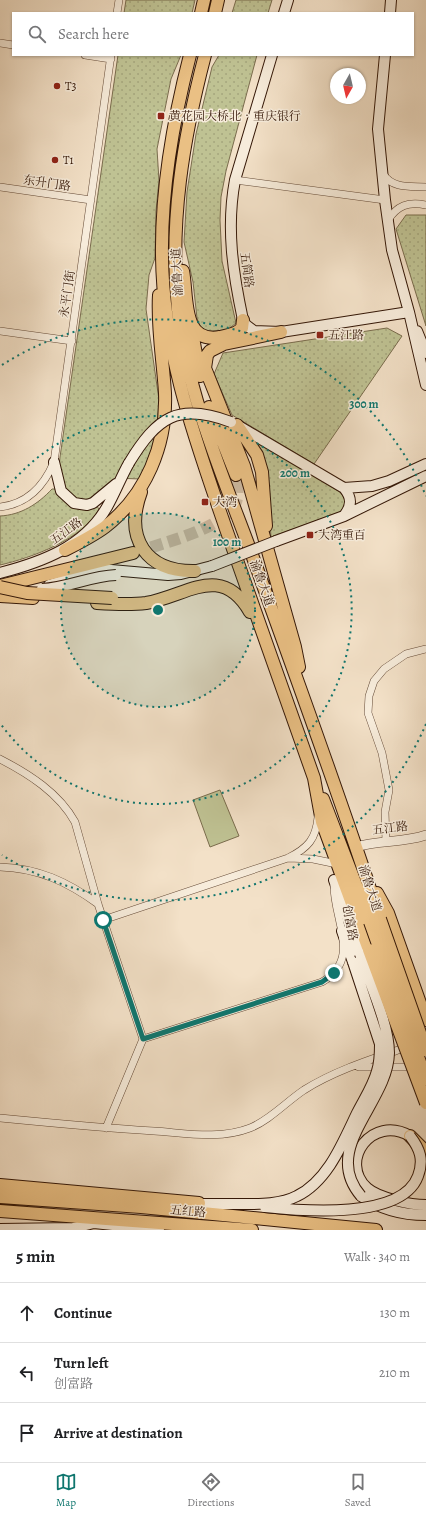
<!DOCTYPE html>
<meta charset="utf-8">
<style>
body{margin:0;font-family:Alegreya,"Noto Serif SC",serif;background:#f6f6f6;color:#202124}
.compass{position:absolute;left:330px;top:68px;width:36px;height:36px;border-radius:50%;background:#fff;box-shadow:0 1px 3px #0004;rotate:188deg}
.stop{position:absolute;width:12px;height:12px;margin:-9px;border:3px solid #0f766e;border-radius:50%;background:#fff}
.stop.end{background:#0f766e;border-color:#fff;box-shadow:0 1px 4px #0008}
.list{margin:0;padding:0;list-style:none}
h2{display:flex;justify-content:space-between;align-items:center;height:52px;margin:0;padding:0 16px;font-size:17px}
h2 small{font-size:13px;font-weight:400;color:#757577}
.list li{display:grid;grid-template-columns:26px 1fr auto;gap:12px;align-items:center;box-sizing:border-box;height:60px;padding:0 16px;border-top:1px solid #e0e0e0}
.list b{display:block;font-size:15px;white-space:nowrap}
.list p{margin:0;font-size:13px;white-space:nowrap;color:#757577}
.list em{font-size:13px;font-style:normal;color:#757577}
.icon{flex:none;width:22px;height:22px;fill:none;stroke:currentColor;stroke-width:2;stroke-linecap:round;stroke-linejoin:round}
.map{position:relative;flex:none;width:426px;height:1230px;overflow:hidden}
.search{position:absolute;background:#fff;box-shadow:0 1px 3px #0004;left:12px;right:12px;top:12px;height:44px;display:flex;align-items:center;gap:10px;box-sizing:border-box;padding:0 14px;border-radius:0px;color:#757577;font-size:15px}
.sheet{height:232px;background:#fff}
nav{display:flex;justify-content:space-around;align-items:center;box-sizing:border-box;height:56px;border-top:1px solid #e0e0e0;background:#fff;font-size:11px;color:#757577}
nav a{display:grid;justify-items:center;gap:2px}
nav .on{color:#0f766e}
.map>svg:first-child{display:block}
.grass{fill:#bfc293;stroke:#7a6c4d}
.park{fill:url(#park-dots);stroke:#7a6c4d}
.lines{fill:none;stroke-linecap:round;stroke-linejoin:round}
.trunk-tunnel{stroke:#cdb9a1;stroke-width:12;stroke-dasharray:12 6;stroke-linecap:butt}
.minor-casing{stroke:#644a37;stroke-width:8}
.tertiary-casing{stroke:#644a37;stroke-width:10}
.secondary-casing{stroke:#341707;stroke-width:12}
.trunk-casing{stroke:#341707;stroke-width:14}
.minor{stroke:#f7ecdb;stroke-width:7}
.tertiary{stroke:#f7ecdb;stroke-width:9}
.secondary{stroke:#f7ecdb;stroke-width:10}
.trunk{stroke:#eac084;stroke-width:12}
.secondary-bridge-casing{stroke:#341707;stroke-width:12;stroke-linecap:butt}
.trunk-bridge-casing{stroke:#341707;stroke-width:14;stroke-linecap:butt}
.secondary-bridge{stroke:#f7ecdb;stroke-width:10}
.trunk-bridge{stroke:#eac084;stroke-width:12}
.route{stroke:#0f766e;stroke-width:5}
.ring{fill:none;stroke:#0f766e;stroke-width:2;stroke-dasharray:2 4}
.poi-dot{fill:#8f2418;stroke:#f7ecdb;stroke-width:1.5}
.labels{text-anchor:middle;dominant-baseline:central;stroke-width:3;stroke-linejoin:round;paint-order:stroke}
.poi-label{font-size:12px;fill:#341707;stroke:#f7ecdb;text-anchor:start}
.street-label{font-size:12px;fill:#341707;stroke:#f7ecdb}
.centre{fill:#0f766e;stroke:#f7ecdb;stroke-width:2}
.ring-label{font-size:12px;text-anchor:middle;font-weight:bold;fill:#0f766e;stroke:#f7ecdb;stroke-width:3;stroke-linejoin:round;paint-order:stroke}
</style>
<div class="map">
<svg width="426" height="1230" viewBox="0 0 426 1230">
<defs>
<pattern id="park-dots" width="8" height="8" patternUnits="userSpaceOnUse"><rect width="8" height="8" fill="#bfc293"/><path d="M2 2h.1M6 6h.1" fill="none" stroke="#a5a67d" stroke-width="1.8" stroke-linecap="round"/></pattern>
</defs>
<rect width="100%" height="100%" fill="#f3e1c8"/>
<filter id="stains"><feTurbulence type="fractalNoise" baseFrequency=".005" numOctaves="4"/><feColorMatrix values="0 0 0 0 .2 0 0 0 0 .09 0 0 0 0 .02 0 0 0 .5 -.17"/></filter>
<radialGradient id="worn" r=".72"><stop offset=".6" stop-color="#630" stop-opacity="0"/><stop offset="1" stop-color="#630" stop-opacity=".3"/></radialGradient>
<path class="grass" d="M 220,790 L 239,836 L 210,847 L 193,800 Z"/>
<path class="park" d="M 126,0 L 195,0 L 192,13 L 124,13 Z
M 236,0 L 272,0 L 268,13 L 232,13 Z
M 118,55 L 181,55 L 171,79 L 157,149 L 159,181 L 156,211 L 155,258 L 149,275 L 146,309 L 159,400 L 156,446 L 140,479 L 115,478 L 101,493 L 83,503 L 66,492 L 59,468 L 60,457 Z
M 219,55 L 257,55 L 226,171 L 221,197 L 220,220 L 222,261 L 236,323 L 226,331 L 206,331 L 200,326 L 197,318 L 193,282 L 184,242 L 187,192 L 196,134 L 212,67 Z
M 406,215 L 426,215 L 426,326 L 396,229 Z
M 387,328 L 402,336 L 314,464 L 232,415 L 214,374 L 223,353 Z
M 258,442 L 340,492 L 345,499 L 344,507 L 340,512 L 271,537 L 266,470 L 256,445 Z
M 52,489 L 56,489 L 64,499 L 96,505 L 99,509 C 84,539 31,558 0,565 L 0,516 C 21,515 38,504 52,489 Z"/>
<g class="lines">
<path class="trunk-tunnel" d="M 134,553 C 161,543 226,529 236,502 C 239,493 237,484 236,475"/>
<defs>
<path id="minor" d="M 117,13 L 119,0
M 0,43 L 13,45
M 85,55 L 111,59
M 383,174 C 393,189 410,186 426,187
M 235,180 L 385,200
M 0,187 L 91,200
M 388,220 C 397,206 408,201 426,205
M 0,331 L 72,341
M 0,507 C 27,504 44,486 54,462 L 111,55
M 0,759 C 29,774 59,793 75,822 L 98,904 L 143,1039
M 318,817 C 316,839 308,848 288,858 L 313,859 L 337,864 L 337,866
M 386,841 L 385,812 L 389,790 L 382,753 L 368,713 L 369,696 L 374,681 L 384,669 L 406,654 L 426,649
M 0,867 C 38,868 68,882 98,904
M 103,920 L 288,858
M 359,1067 L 414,1067
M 0,1118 C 51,1123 102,1128 154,1131 C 185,1133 219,1140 250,1128 C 270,1120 286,1102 304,1090 C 336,1070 372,1059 407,1047
M 106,1128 L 143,1039 L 322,982 C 362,959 334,921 334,886"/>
<path id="tertiary" d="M 356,847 C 379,840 403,843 426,835"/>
<path id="secondary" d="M 284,13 L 288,0
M 390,13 L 391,0
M 272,55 L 235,180 C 226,228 233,273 243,320 L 246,325 L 254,331 L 281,332 L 409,312
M 385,55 L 378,129 L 385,200 L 392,250 L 409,312 L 426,385
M 417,331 L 426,353
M 237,425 L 344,488 L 372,486 L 389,481 L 426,464
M 54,462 L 61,491 L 74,503 L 87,505 L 93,503 L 116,484
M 344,516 C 352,505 352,498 344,488
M 276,541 L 344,516 L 426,476
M 0,573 C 42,562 84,547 107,507 C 115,493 121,477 129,463
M 49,585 L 98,570 L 111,570 L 168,575 L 181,574 L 212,566
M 334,880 L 360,954
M 342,931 L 353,962
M 410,1136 C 372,1114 338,1161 367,1188 C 378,1198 411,1205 426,1205
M 361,1196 C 380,1209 403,1215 426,1215
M 193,1204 L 237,1204
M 0,1229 L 73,1228 L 94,1223 L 159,1230"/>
<path id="trunk" d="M 201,13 L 204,0
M 215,13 L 218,0
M 190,55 C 173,121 161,187 162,256 C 163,353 195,439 226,529 C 255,612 284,695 314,778 L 322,822 L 369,950
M 205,55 C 183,139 169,223 178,310 C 187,393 222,474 251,552 C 295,674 340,796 380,919
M 183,271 C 188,296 181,344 220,337 C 228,335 236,335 242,328 L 243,320
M 190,321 L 200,376
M 281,332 L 224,344 L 210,351 L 207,355 L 205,368 L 244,466 L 295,647 L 299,667
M 209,407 L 236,475
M 237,425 L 257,455 L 262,472 L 266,526
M 141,492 C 124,538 146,572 195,571
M 65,550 C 79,543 93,536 105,527 C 146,495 167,445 165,393 C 163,360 157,328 159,295
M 0,586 L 133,553
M 0,596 L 33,598
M 97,603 C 113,604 130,605 146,603 C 187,596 221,562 250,612
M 323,799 L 370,922
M 377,893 L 388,913 L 426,1020
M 410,1136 L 426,1152
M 0,1185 L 199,1203
M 0,1197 L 141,1207 L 376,1230
M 0,1211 L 252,1230"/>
</defs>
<use href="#minor" class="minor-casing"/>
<use href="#tertiary" class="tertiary-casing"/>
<use href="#secondary" class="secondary-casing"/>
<use href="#trunk" class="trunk-casing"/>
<use href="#minor" class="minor"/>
<use href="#tertiary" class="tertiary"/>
<use href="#secondary" class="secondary"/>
<use href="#trunk" class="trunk"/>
<defs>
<path id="secondary-bridge" d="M 129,463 C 157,417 178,402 231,422
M 212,566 L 276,541
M 42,589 C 67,588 90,576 116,575
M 360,954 C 369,982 389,1024 389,1053 C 388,1103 320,1148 361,1196
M 237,1204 C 256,1204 280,1205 297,1196 C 328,1181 343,1142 357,1113 C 364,1099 373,1086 377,1071 C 380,1062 380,1054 380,1044 L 353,962
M 265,1207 C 302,1211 402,1220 418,1176 C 424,1160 420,1149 410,1136"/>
<path id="trunk-bridge" d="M 0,587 L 27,593 L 112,598
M 380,919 L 426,1050
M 370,922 L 426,1079
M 369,950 L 426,1103"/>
</defs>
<use href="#secondary-bridge" class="secondary-bridge-casing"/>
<use href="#trunk-bridge" class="trunk-bridge-casing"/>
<use href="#secondary-bridge" class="secondary-bridge"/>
<use href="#trunk-bridge" class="trunk-bridge"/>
</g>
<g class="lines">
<path class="route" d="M 103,920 L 143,1039 L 322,982 L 334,973"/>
</g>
<circle cx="158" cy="610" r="97" fill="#0f766e" fill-opacity=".12"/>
<g class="ring">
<circle cx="158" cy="610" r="97"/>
<path d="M0 497A194 194 0 1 1 0 723"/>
<path d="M426 724A291 291 0 0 1 2 855M2 365A291 291 0 0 1 426 496"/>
</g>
<g class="poi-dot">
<circle cx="57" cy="86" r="4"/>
<rect x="157" y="112" width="8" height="8" rx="2"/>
<circle cx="55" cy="160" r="4"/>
<rect x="316" y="331" width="8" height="8" rx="2"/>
<rect x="201" y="498" width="8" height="8" rx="2"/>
<rect x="306" y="531" width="8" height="8" rx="2"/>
</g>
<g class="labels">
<g class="poi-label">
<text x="65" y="86">T3</text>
<text x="169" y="116">黄花园大桥北‧重庆银行</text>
<text x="63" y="160">T1</text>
<text x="328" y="335">五江路</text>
<text x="213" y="502">大湾</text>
<text x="318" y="535">大湾重百</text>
</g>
<g class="street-label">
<text transform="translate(47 183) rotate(8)">东升门路</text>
<text transform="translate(247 270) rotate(82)">五简路</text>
<text transform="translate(177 272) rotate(-93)">渝鲁大道</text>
<text transform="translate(67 294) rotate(-82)">永平门街</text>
<text transform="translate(66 531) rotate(-36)">五江路</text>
<text transform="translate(262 583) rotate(70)">渝鲁大道</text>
<text transform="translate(390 828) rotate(-7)">五江路</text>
<text transform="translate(370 888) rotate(72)">渝鲁大道</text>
<text transform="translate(350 923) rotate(79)">创富路</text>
<text transform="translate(188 1211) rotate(5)">五红路</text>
</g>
</g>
<circle cx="158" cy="610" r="6" class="centre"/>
<g class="ring-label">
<text x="364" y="408">300 m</text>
<text x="295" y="477">200 m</text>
<text x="227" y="546">100 m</text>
</g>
<rect width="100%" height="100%" filter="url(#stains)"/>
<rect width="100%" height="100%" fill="url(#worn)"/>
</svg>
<svg class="compass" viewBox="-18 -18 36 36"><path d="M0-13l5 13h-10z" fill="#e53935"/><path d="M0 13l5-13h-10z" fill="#757577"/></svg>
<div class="stop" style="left:103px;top:920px"></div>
<div class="stop end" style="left:334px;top:973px"></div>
<div class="search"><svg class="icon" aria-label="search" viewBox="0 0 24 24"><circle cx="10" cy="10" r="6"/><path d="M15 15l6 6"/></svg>Search here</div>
</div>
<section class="sheet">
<h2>5 min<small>Walk · 340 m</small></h2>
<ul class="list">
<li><svg class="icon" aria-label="ahead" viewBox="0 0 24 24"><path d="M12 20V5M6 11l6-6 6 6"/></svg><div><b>Continue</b></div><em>130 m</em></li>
<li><svg class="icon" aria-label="left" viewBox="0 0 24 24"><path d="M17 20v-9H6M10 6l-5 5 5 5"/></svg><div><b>Turn left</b><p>创富路</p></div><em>210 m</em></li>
<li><svg class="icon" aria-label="arrive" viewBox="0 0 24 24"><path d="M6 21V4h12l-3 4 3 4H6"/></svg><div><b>Arrive at destination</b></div></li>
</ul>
</section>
<nav>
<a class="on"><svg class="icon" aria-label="map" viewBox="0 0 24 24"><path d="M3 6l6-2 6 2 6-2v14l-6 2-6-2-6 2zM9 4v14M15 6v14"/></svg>Map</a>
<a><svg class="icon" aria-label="directions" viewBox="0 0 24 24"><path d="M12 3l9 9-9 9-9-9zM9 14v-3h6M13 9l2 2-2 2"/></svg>Directions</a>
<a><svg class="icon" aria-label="saved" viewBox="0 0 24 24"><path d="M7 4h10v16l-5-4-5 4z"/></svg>Saved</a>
</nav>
